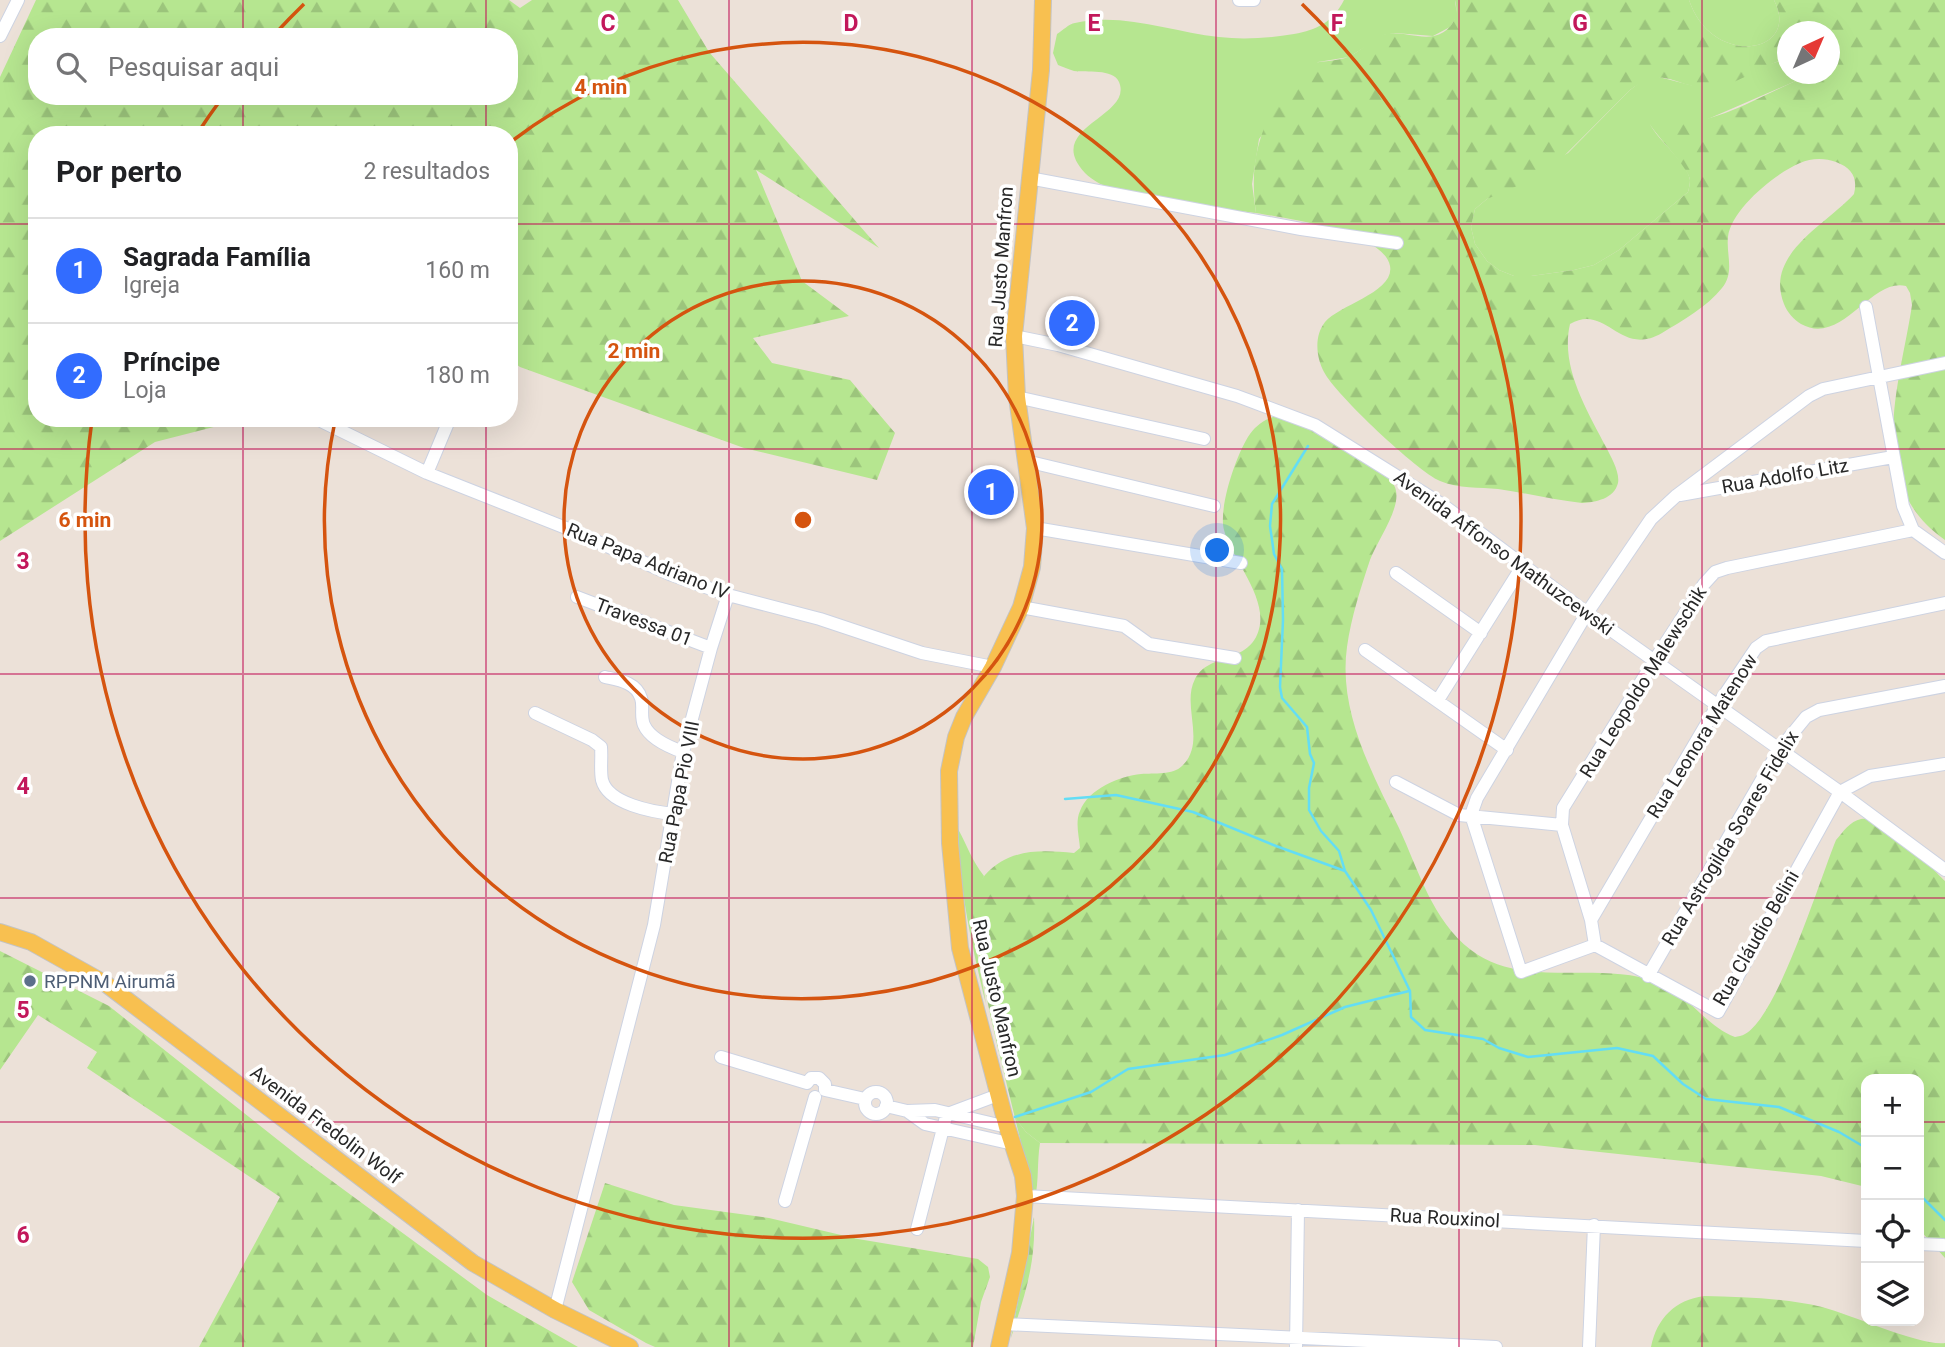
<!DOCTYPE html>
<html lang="pt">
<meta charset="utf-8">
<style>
body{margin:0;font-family:Roboto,sans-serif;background:#f2f2f2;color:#202124}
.controls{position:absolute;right:21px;bottom:21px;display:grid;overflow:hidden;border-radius:14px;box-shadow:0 7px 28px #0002}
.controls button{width:63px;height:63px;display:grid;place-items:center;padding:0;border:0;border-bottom:2px solid #e0e0e0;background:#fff;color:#202124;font:35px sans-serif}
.compass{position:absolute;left:1777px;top:21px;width:63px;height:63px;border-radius:50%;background:#fff;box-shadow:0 7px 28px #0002;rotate:44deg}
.you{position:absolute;left:1218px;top:551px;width:24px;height:24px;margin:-18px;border:5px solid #fff;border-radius:50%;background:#1a73e8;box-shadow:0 0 0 10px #1a73e833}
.badge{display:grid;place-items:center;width:46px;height:46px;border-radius:50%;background:#326cff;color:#fff;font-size:23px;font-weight:700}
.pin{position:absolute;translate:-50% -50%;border:4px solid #fff;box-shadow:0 2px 7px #0006}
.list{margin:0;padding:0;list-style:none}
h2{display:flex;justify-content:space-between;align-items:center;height:91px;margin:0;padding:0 28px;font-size:30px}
h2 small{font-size:23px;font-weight:400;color:#757577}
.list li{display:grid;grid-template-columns:46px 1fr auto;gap:21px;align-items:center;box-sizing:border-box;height:105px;padding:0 28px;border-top:2px solid #e0e0e0}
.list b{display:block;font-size:26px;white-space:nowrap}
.list p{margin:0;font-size:23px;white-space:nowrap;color:#757577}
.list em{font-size:23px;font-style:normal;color:#757577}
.icon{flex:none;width:38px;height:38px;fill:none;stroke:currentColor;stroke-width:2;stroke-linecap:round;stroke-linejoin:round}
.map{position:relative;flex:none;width:1945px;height:1347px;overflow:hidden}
.search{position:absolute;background:#fff;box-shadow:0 7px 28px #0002;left:28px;top:28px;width:490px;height:77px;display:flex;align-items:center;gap:18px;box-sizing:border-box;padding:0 24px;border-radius:28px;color:#757577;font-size:26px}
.panel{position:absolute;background:#fff;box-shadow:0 7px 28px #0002;left:28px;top:126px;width:490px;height:301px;border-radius:28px}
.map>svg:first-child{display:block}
.grass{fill:#b6e690}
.forest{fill:url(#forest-firs);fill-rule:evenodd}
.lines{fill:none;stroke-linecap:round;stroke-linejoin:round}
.stream{stroke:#63ddf5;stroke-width:2.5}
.minor-casing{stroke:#cdd3e2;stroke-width:14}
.major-casing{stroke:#c3c3c3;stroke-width:18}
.minor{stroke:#fff;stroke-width:12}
.major{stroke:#f8c050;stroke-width:16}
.grid{fill:none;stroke:#c2185b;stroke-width:2;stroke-opacity:0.55}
.ring{fill:none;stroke:#d5540f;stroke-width:3.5}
.service-dot{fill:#5c6f8a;stroke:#fff;stroke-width:2.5}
.labels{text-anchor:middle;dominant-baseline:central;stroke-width:7;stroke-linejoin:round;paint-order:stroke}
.street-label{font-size:19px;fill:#282828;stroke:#fff}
.service-label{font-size:19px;fill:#4e5e75;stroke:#fff;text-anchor:start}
.grid-label{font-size:23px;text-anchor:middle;font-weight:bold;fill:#c2185b;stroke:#fff;stroke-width:7;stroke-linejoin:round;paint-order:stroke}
.centre{fill:#d5540f;stroke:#fff;stroke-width:3.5}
.ring-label{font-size:21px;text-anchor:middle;font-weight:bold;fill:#d5540f;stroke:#fff;stroke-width:7;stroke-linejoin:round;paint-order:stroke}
</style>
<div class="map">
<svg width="1945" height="1347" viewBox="0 0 1945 1347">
<defs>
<pattern id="forest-firs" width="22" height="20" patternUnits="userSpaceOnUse" patternTransform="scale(1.75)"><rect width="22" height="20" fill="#b6e690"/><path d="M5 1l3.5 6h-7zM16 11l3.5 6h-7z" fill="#9cc57c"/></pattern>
</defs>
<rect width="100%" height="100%" fill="#ece1d8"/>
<path class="grass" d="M 1344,0 L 1455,0 L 1457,16 L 1450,27 L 1433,36 L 1395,33 L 1384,35 L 1349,57 L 1318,62 L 1259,139 L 1252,184 L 1256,213 C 1215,208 1114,203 1085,173 C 1042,127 1134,117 1119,82 C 1113,68 1086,73 1074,71 C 1068,69 1063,67 1058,65 L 1053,53 L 1057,34 C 1063,30 1069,24 1075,23 C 1123,12 1172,32 1219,37 C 1244,40 1269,38 1294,34 C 1317,30 1333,22 1344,0 Z
M 1689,0 L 1774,0 C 1802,54 1712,69 1689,0 Z
M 1787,59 L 1787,74 L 1805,74 L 1798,80 L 1701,122 L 1672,126 L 1650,124 C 1658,141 1688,163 1690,180 C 1690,184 1689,188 1688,192 L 1619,250 L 1594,265 L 1574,270 L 1531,276 L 1514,276 L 1499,270 L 1487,261 L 1475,244 L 1471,227 L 1475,209 L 1487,199 L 1568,153 L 1630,90 L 1643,80 L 1655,76 L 1694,86 Z
M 958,829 C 967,845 972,861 984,876 C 965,916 980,962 986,1004 C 972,946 959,889 958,829 Z
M 1015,1118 L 1026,1132 L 1040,1143 C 1037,1162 1039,1180 1035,1199 Z"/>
<path class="forest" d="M 36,0 L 509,0 L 520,8 L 532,0 L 678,0 L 709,52 L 879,248 L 756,170 L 802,281 L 849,316 L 753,338 L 772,363 L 850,380 L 895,433 L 877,480 L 744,448 L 520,367 L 509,359 L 509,135 L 37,135 L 37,418 L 245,419 L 155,442 L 0,541 L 0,77 ZM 37,37 L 509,37 L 509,96 L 37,96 Z
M 1455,0 L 1689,0 C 1712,69 1802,54 1774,0 L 1945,0 L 1945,540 C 1863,483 1900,385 1912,305 L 1910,293 L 1906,286 C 1871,277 1842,347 1801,324 C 1794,320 1787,312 1784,304 C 1764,254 1826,225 1854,194 C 1858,178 1852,168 1836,162 C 1825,158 1811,158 1800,163 C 1776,173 1731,209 1728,237 C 1726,255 1735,272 1722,288 C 1708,306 1682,321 1662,333 C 1619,358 1607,303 1570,324 C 1560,367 1587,410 1606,447 C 1611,457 1620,472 1618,483 C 1614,499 1596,502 1582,503 C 1554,500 1526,493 1498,489 C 1480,487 1458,489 1440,481 C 1417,471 1336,395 1324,372 C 1316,357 1314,336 1325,322 C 1339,305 1395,292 1390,266 C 1384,232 1285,218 1256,213 C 1250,168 1256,140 1277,100 C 1283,89 1291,74 1303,67 C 1318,59 1335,63 1350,56 C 1363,50 1371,38 1386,34 C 1401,31 1418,39 1434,36 C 1451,32 1460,17 1455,0 ZM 1787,32 L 1829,32 L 1829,74 L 1805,74 L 1798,80 C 1748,102 1705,131 1649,123 C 1658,138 1689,168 1690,180 C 1690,184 1689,188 1688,192 L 1619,250 L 1594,265 L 1574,270 L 1531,276 L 1514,276 L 1499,270 L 1487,261 L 1475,244 L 1471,227 L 1475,209 L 1487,199 L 1538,177 L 1555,165 L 1630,90 C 1666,63 1675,89 1712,88 C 1735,87 1762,64 1787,59 Z
M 1281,415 L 1296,419 L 1380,471 C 1386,477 1395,482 1396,491 C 1400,510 1377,541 1370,560 C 1361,587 1351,618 1347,647 C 1338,711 1372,773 1399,828 C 1419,871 1432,920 1471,950 C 1524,990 1598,960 1657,982 C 1688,993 1705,1026 1735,1037 C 1738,1036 1742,1036 1745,1034 C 1778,1016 1820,879 1836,840 C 1843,832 1850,821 1861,819 C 1885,815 1929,865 1945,881 L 1945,1258 L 1919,1229 L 1919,1079 L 1866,1079 L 1866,1187 L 1821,1176 L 1535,1145 L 1040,1143 L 1026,1132 L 1015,1118 C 1002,1064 988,1011 979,957 C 977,942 972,925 973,909 C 974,898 978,883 985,875 C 1010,848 1041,850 1074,853 L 1080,848 C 1079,836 1075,822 1080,811 C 1088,789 1120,776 1141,774 C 1154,773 1173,775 1182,766 C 1207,742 1181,706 1195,679 C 1209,652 1250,664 1259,629 C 1268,597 1231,558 1224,530 C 1218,508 1237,452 1250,434 C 1258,423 1268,417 1281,415 Z
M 0,951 L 109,1006 L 302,1159 L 487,1295 L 578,1347 L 199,1347 L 280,1197 L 87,1068 L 97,1052 L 38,1015 L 0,1070 Z
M 605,1183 L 674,1205 L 769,1218 L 858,1239 L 978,1259 L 988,1267 L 990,1277 L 981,1302 L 973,1347 L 655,1347 L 646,1343 L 589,1310 L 572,1282 Z
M 1034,1217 C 1036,1263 1025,1295 1011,1338 Z
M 1704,1296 C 1743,1297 1784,1298 1822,1307 C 1853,1315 1919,1346 1945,1343 L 1945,1347 L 1651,1347 C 1657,1318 1675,1300 1704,1296 Z"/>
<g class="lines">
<path class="stream" d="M 1308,446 L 1272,504 L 1270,526 L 1274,554 L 1282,569 L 1283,620 L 1280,687 L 1282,698 L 1307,727 L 1310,754 L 1314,763 L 1309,788 L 1309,810 L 1321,831 L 1339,851 L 1345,871 L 1371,910 L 1410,991 L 1411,1017 L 1425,1030 L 1483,1039 L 1499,1048 L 1528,1057 L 1617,1048 L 1653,1056 L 1683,1084 L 1706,1099 L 1779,1107 L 1839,1132 L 1866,1148
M 1065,799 L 1116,795 L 1193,812 L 1276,846 L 1345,871
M 1015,1117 L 1091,1092 L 1128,1069 L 1225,1055 L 1282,1035 L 1345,1007 L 1409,991
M 1919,1194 L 1945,1220"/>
<defs>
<path id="minor" d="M 1239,0 L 1254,0
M 0,36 L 18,0
M 1029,178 L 1301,229 L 1397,243
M 1866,307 L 1903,506 L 1913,530 L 1945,553
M 1014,336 L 1058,345 L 1237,396 L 1315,425 L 1443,505 L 1587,613 L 1840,792 L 1945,870
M 1017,397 L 1204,439
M 315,418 L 427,473 L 571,530 L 672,575 L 728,595 L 820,619 L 922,653 L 993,667
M 1026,461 L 1214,506
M 427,473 L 450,418
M 1680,495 L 1893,457
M 1035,528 L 1241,563
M 1396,573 L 1481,633
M 577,597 L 711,648
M 1021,607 L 1124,626 L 1149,644 L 1235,658
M 1365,650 L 1507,750
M 605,677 C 618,680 636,682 641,698 C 644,706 640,716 644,725 C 650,739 669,747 683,752
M 1438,700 L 1523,565
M 535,713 L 592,740 L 601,747 C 602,758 600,770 602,780 C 608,804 653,812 674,814
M 1396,782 L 1459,815 L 1562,825
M 1471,815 L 1477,798 L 1587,613 L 1651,519 L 1677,495 L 1809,396 L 1823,389 L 1945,363
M 1471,815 L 1521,972 L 1595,945
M 1591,920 L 1717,706 L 1756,648 L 1766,641 L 1945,603
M 1595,945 L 1591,920 L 1562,825 L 1563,808 L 1654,661 L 1704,584 L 1715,572 L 1727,568 L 1913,530
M 1595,945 L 1718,1012 L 1840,792 L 1870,776 L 1945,764
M 1648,976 L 1779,750 L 1806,717 L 1819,710 L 1945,686
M 721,1057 L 807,1083
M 807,1083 L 811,1078 L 819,1078 L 825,1084 L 825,1090
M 825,1090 L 865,1099
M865 1103a11 11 0 1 1 22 0a11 11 0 1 1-22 0Z
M 886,1106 L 907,1111 L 935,1110 L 1007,1127
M 907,1111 L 925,1124 L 1013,1144
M 950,1113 L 998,1095
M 1025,1196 L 1866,1241
M 785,1201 L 815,1097
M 917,1229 L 947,1113
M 1919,1244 L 1943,1245
M 555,1310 L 654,925 L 683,752 L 711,648 L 728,595
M 1004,1324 L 1496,1347
M 1296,1347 L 1298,1210
M 1589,1347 L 1594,1225"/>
<path id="major" d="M 0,932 L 31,942 L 106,984 L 473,1263 L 555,1310 L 630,1347
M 999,1347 L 1020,1253 L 1025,1196 L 1023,1176 L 1007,1127 L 960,948 L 950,843 L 949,771 L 956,737 L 964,717 L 993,667 L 1021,607 L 1032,567 L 1035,528 L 1017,397 L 1014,336 L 1041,70 L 1043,0"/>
</defs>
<use href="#minor" class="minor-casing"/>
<use href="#major" class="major-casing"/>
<use href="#minor" class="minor"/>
<use href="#major" class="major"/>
</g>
<path class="grid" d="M 243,0 L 243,37M 486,0 L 486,37M 729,0 L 729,1347M 972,0 L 972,1347M 1216,0 L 1216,1347M 1459,0 L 1459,1347M 1702,0 L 1702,1347M 243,96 L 243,135M 486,96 L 486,135M 0,224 L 37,224M 509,224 L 1945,224M 243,418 L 243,1347M 486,418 L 486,1347M 0,449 L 1945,449M 0,674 L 1945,674M 0,898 L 1945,898M 0,1122 L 1866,1122M 1919,1122 L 1945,1122"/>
<g class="ring">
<circle cx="803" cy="520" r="239"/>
<path d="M512 141A478 478 0 1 1 335 421"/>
<path d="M197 134A718 718 0 0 1 222 98M274 35A718 718 0 0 1 304 4M1302 4A718 718 0 1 1 92 420"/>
</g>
<circle class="service-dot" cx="30" cy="981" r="7"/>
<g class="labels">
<g class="street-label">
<text transform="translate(1001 267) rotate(-86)">Rua Justo Manfron</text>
<text transform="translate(1785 476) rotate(-10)">Rua Adolfo Litz</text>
<text transform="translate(1504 553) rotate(36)">Avenida Affonso Mathuzcewski</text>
<text transform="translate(648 561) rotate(22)">Rua Papa Adriano IV</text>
<text transform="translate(644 622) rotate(21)">Travessa 01</text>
<text transform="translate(1643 682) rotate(-58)">Rua Leopoldo Malewschik</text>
<text transform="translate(1702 736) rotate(-58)">Rua Leonora Matenow</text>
<text transform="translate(679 792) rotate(-79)">Rua Papa Pio VIII</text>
<text transform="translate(1730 838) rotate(-59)">Rua Astrogilda Soares Fidelix</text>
<text transform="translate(1756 938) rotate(-60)">Rua Cláudio Belini</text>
<text transform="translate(997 998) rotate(77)">Rua Justo Manfron</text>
<text transform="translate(326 1125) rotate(37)">Avenida Fredolin Wolf</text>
<text transform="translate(1445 1218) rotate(3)">Rua Rouxinol</text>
</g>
<g class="service-label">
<text x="44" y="981">RPPNM Airumã</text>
</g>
</g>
<g class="grid-label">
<text x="608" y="31">C</text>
<text x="851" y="31">D</text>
<text x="1094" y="31">E</text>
<text x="1337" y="31">F</text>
<text x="1580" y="31">G</text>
<text x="23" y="569">3</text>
<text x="23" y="794">4</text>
<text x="23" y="1018">5</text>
<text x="23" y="1243">6</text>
</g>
<circle cx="803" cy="520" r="10" class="centre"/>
<g class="ring-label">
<text x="601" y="94">4 min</text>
<text x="634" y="358">2 min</text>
<text x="85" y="527">6 min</text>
</g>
</svg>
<div class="controls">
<button>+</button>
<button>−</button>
<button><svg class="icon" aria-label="locate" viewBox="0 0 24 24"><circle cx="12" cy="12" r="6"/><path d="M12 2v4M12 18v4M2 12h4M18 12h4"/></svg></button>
<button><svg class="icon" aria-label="layers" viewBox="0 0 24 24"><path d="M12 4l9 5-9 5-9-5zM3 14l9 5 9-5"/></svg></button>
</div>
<svg class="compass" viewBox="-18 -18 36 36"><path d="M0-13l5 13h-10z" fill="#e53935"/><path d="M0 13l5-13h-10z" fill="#757577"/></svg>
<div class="you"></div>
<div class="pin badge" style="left:991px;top:492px">1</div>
<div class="pin badge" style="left:1072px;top:323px">2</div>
<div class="search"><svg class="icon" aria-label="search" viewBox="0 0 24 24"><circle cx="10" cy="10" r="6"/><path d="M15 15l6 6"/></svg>Pesquisar aqui</div>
<section class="panel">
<h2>Por perto<small>2 resultados</small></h2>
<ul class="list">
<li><span class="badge">1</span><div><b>Sagrada Família</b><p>Igreja</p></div><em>160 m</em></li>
<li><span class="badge">2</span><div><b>Príncipe</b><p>Loja</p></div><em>180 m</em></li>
</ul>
</section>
</div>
